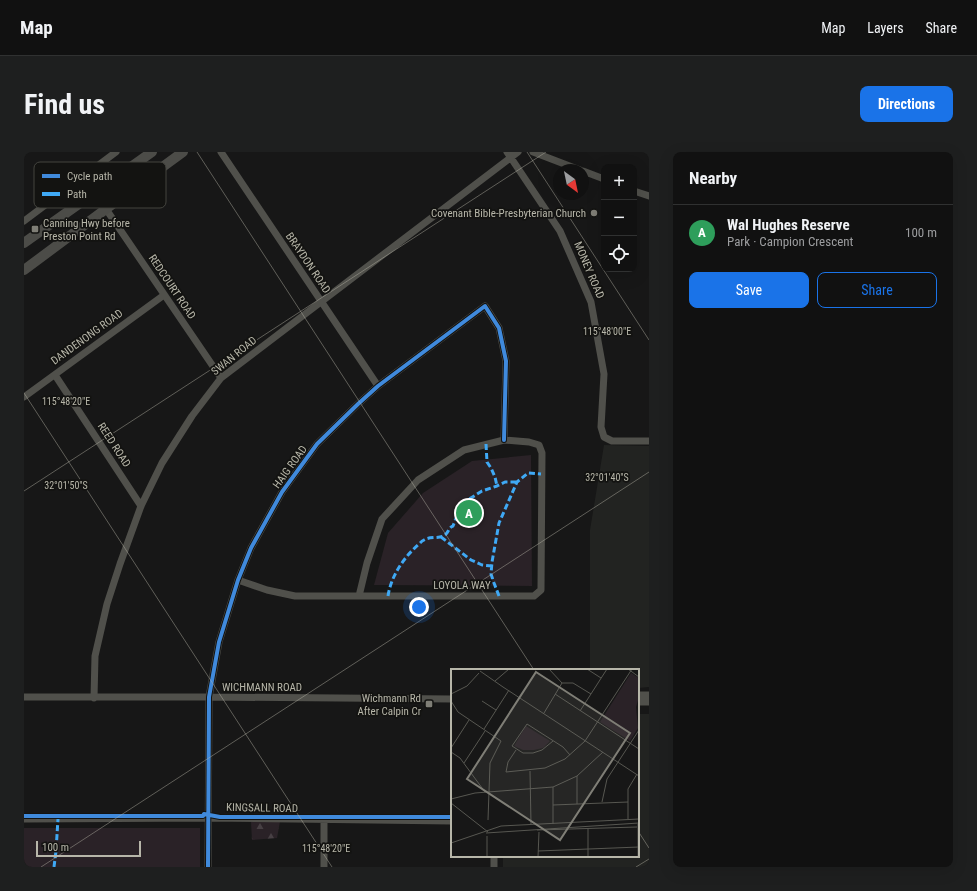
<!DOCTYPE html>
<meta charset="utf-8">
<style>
body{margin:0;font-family:"Roboto Condensed",sans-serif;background:#1e1f1f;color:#f1f3f6}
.controls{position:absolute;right:12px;top:12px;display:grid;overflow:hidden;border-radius:8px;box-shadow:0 4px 16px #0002}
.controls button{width:36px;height:36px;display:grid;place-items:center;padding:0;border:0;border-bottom:1px solid #303131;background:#111;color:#f1f3f6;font:20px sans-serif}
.compass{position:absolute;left:529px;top:12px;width:36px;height:36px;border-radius:50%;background:#111;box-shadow:0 4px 16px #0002;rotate:147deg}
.scale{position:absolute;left:12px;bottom:10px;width:105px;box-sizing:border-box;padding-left:4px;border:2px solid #b7b6a9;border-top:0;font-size:11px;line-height:14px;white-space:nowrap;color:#b7b6a9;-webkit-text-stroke:3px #131311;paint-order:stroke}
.you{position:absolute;left:395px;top:455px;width:14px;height:14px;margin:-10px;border:3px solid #fff;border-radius:50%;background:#1a73e8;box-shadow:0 0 0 6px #1a73e833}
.badge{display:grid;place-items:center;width:26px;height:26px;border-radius:50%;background:#1a73e8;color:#fff;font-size:13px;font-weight:700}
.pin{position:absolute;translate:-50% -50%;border:2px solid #fff;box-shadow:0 1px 4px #0006}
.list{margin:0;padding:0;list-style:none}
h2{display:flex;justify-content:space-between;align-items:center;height:52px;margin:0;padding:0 16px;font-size:17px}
h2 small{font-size:13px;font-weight:400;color:#9c9d9f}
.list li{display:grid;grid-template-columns:26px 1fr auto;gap:12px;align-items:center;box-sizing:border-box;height:56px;padding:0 16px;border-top:1px solid #303131}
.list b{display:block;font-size:15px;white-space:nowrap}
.list p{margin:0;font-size:13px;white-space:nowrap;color:#9c9d9f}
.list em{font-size:13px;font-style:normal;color:#9c9d9f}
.actions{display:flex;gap:8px;padding:12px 16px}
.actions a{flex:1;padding:9px 0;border:1px solid #1a73e8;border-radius:8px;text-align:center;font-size:14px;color:#1a73e8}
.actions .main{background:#1a73e8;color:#fff}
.icon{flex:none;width:22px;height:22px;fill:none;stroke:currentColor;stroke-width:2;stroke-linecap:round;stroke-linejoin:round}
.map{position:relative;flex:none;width:625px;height:715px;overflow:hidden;border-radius:8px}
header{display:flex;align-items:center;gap:24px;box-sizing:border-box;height:56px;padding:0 20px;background:#111;border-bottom:1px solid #303131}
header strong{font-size:19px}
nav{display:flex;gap:22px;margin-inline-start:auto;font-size:14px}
.intro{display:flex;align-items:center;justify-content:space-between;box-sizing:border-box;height:96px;padding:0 24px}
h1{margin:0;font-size:28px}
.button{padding:10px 18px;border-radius:8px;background:#1a73e8;color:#fff;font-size:14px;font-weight:700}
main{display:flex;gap:24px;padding:0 24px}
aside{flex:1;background:#111;border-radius:8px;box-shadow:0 4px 16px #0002}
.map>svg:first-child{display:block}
.built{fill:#222321}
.forest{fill:url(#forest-firs)}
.green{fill:#2a2227}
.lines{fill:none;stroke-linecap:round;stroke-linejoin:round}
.minor{stroke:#50504b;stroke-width:7}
.highway{stroke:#4c4c48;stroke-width:10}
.quiet{stroke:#3fa9f5;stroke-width:3;stroke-dasharray:6 3;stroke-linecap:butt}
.cycleway-casing{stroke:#131311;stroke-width:6}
.cycleway{stroke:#408adc;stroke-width:4}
.ticks{fill:none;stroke:#b7b6a9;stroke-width:1;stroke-opacity:0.45}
.poi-dot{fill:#7f7e76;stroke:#131311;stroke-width:1.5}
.labels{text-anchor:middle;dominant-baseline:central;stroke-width:3.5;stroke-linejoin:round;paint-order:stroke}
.poi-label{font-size:11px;fill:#b7b6a9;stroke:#131311;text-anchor:end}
.street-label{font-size:11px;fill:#b7b6a9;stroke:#131311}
.inset-road{fill:none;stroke:#575751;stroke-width:1}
.view{fill:#7f7e76;fill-opacity:0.15;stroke:#7f7e76;stroke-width:2}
.inset-edge{fill:none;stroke:#b7b6a9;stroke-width:2}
.key{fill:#131311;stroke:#44443f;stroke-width:1}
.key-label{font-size:11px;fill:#b7b6a9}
.ticks-label{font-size:10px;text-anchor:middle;fill:#b7b6a9;stroke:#131311;stroke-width:3.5;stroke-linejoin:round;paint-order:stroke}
</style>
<header>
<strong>Map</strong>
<nav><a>Map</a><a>Layers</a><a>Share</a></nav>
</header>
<div class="intro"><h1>Find us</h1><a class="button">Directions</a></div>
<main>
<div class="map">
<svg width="625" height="715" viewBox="0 0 625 715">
<defs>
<pattern id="forest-firs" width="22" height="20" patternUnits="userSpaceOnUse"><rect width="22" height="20" fill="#2a2227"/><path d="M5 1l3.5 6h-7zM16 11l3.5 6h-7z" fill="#474044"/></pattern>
</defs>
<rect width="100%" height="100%" fill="#171717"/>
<path class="built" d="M 580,293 L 625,294 L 625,535 L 614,536 L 614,518 L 566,518 L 566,378 Z
M 614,562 L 625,562 L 625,715 L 479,715 L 479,704 L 614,704 Z"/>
<path class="forest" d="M 227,669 L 256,669 L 253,686 L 228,688 Z"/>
<path class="green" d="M 507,303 L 508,434 L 350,433 L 364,381 L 399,341 L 448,309 Z
M 0,676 L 176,676 L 176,715 L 0,715 Z"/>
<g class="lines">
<path class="minor" d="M 197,0 L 354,234
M 483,0 L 536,79 L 567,150 L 580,222 L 577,275 L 580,285 L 588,289 L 625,289
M 509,0 L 556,18
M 559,19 L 580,27
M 610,39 L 625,44
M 82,57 L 197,226
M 0,69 L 92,0
M 31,223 L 117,354
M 0,245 L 140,143
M 214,428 L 243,438 L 271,444 L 510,444 L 517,438 L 518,301 L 515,293 L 505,290 L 480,288 L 440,298 L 394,328 L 358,367 L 343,411 L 335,444
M 614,543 L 625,543
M 0,545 L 185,545 L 428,547
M 70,546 L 71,504 L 83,452 L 96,412 L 117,354 L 138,311 L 168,264 L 197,226 L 494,0
M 614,550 L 625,550
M 0,667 L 184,666 L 428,669
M 300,668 L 300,715
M 184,715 L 185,545 L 195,490 L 214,428 L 227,396 L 258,340 L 293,292 L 334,252 L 354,234 L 461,154 L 475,176 L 482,209 L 480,288
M 470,715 L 470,704"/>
<path class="highway" d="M 0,91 L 128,0
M 0,118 L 133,19 L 159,0"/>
<path class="quiet" d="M 462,292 L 463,310 L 467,316 L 471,325 L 473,334
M 417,385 L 447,408 L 458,413 L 468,414
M 364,444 C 367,424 380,405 395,392 C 397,390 398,389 400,388 C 406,384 416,387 421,383 C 425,380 424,376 429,374 L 436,356 L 439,351 L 458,339 L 473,334 L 481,330 L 493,330
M 475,444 L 470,431 L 467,422 L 468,410 L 475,371 L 493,330 L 504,321 L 517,322
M 30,715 L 32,699 L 34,667"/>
<defs>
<path id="cycleway" d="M 0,664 L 179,664 L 180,662 L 196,665 L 428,665
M 184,715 L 185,545 L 195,490 L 214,428 L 227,396 L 258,340 L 293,292 L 334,252 L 354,234 L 461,154 L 475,176 L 482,209 L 480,288"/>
</defs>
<use href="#cycleway" class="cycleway-casing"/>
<use href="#cycleway" class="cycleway"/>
</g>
<path class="ticks" d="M 173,0 L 510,518M 503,0 L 625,188M 0,241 L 308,715M 0,339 L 522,0M 614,679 L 625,696M 17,715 L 625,320M 612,715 L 625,707"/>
<g class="poi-dot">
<circle cx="570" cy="61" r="4"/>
<rect x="7" y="73" width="8" height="8" rx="2"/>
<rect x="401" y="548" width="8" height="8" rx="2"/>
</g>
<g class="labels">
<g class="poi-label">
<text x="562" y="61">Covenant Bible-Presbyterian Church</text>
<text x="19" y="71" text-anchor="start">Canning Hwy before<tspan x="19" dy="13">Preston Point Rd</tspan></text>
<text x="397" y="546">Wichmann Rd<tspan x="397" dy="13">After Calpin Cr</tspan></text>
</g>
<g class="street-label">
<text transform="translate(284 111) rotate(56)">BRAYDON ROAD</text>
<text transform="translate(565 118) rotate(67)">MONEY ROAD</text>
<text transform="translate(148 135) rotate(56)">REDCOURT ROAD</text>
<text transform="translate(63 185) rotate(-36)">DANDENONG ROAD</text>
<text transform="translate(210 204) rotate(-39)">SWAN ROAD</text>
<text transform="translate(90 293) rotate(57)">REED ROAD</text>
<text transform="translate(266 315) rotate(-54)">HAIG ROAD</text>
<text x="438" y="433">LOYOLA WAY</text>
<text x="238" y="535">WICHMANN ROAD</text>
<text transform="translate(238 656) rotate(1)">KINGSALL ROAD</text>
</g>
</g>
<g transform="translate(427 517)">
<rect width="188" height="188" fill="#171717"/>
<path d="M 180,4 L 188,9 L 188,28 L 185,38 L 187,59 L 179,72 L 149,53 ZM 75,57 L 99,72 L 92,79 L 83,81 L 72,81 L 63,77 Z" fill="#2a2227"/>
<path class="inset-road" d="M 136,0 L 150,9M 177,0 L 188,8M 29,2 L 52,18M 44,12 L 58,0M 111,14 L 122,14 L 140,25M 52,18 L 188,107M 0,25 L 16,17 L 28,4M 104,25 L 188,80M 0,32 L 7,43 L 50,72 L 39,94 L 37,151M 31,32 L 45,41M 188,33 L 188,49M 129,42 L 156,0M 93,44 L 111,14 L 98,0M 33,60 L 58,21M 102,72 L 91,81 L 82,84 L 72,84 L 61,77 L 76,55 L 112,78 L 119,86M 0,79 L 18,51M 65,81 L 57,93 L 55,103 L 94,99 L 114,90 L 134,72 L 181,0M 0,83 L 9,89 L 34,123M 13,94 L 34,62M 79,102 L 80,155M 126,107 L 126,135M 102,118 L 102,155M 0,130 L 24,124 L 102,118 L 126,107 L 152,83M 151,133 L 156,110 L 188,61M 0,134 L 37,163M 102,136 L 177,133M 177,150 L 177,120 L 186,105M 137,160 L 137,188M 86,161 L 186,158M 35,164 L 188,154M 36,167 L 36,188M 0,174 L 50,157 L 188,150M 87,182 L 188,178M 87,188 L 88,163M 187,188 L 187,155"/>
<path class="view" d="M 85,3 L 179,64 L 109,171 L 16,110 Z"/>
<rect width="188" height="188" class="inset-edge"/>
</g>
<rect x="10" y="10" width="132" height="46" rx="6" class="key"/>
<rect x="18" y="22" width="18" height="4" fill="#408adc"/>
<rect x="18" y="40" width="18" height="4" fill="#3fa9f5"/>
<g class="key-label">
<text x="43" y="28">Cycle path</text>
<text x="43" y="46">Path</text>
</g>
<g class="ticks-label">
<text x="583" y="183">115°48'00"E</text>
<text x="42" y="253">115°48'20"E</text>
<text x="583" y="329">32°01'40"S</text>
<text x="42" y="337">32°01'50"S</text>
<text x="302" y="700">115°48'20"E</text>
</g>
</svg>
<div class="controls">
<button>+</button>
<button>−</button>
<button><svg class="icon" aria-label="locate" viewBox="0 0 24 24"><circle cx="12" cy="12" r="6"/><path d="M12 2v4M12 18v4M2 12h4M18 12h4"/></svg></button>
</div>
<svg class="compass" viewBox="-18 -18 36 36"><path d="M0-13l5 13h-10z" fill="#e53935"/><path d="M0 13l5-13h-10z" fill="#9c9d9f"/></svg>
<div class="scale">100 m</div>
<div class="you"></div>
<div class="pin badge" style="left:445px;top:361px;background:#2e9e5b">A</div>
</div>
<aside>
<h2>Nearby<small></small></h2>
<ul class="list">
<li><span class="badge" style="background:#2e9e5b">A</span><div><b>Wal Hughes Reserve</b><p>Park · Campion Crescent</p></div><em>100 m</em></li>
</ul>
<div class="actions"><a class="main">Save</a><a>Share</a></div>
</aside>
</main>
